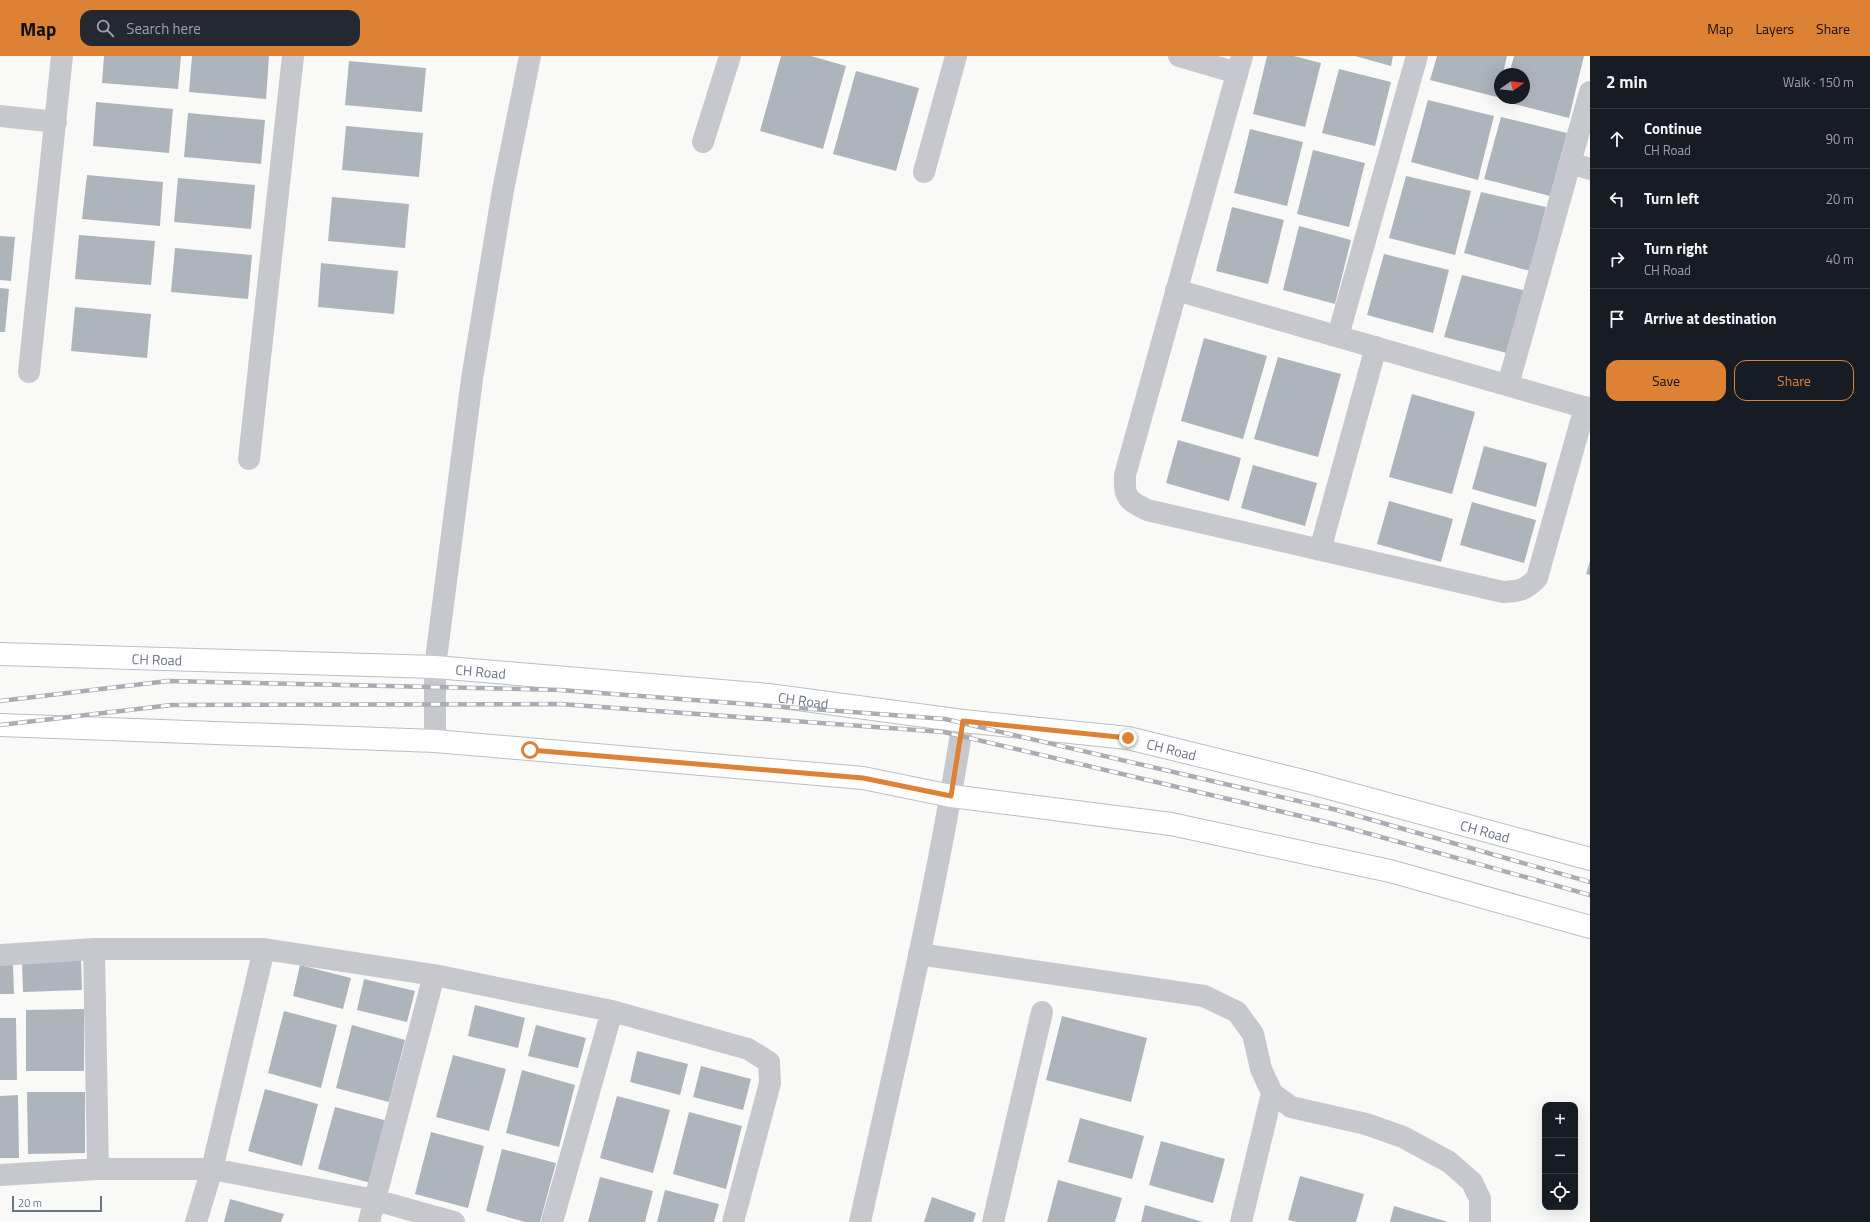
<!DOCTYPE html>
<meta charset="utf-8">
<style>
body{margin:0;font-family:"Titillium Web",sans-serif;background:#242831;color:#f1f3f6}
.controls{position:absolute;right:12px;bottom:12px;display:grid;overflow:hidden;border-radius:8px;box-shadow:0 4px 16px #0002}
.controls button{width:36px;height:36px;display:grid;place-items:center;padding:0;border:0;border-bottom:1px solid #363941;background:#171b24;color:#f1f3f6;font:20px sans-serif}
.compass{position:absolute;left:1494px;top:12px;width:36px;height:36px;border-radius:50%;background:#171b24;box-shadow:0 4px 16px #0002;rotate:76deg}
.scale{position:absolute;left:12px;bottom:10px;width:90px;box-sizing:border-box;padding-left:4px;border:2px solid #6a7488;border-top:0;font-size:11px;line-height:14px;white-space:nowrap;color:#6a7488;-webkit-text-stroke:3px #fff;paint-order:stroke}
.stop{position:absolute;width:12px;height:12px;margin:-9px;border:3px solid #dd8235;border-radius:50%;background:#fff}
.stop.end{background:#dd8235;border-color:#fff;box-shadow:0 1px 4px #0008}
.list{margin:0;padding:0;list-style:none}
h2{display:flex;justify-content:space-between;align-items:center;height:52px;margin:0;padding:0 16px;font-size:17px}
h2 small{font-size:13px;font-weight:400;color:#9ea1a6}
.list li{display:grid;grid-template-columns:26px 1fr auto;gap:12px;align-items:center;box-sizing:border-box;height:60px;padding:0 16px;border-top:1px solid #363941}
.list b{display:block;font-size:15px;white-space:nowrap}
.list p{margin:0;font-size:13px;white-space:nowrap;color:#9ea1a6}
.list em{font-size:13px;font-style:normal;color:#9ea1a6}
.actions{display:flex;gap:8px;padding:12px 16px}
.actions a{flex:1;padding:9px 0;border:1px solid #dd8235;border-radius:12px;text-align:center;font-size:14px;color:#dd8235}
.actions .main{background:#dd8235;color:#111}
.icon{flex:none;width:22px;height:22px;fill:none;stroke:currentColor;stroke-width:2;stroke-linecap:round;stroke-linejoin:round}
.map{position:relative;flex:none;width:1590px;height:1166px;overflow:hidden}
header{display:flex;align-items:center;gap:24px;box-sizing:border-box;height:56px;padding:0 20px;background:#dd8235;color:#111}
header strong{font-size:19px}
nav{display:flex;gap:22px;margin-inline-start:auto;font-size:14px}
.search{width:280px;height:36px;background:#242831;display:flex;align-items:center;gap:10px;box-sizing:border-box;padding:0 14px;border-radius:12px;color:#9ea1a6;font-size:15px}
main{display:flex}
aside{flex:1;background:#171b24}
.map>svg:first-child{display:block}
.building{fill:#aeb4bc}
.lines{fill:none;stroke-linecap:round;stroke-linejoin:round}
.secondary-casing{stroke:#babec4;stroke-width:24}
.street{stroke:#c6c8cd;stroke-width:22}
.secondary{stroke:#fff;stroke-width:22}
.rail-casing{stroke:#a9acb4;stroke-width:4.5}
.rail{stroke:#fff;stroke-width:3;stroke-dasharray:9;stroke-linecap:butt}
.route{stroke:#dd8235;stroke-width:5}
.labels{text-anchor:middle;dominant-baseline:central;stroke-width:4;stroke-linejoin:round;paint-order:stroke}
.street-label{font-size:14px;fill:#6a7488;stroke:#fff}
</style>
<header>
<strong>Map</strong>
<div class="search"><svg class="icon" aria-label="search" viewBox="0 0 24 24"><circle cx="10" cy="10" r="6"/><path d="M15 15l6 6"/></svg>Search here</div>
<nav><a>Map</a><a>Layers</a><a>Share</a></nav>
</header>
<main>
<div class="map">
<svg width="1590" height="1166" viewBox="0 0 1590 1166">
<rect width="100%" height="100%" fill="#f9faf8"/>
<path class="building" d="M 104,0 L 181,0 L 178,33 L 102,27 Z
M 192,0 L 269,0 L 266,43 L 189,36 Z
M 781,0 L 811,0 L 846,10 L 823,93 L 760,75 Z
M 1267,0 L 1294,0 L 1321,7 L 1305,71 L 1253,58 Z
M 1355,0 L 1393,0 L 1391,10 Z
M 1437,0 L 1507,0 L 1503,18 L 1500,18 L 1500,28 L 1497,41 L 1430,24 Z
M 1514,0 L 1584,0 L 1569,62 L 1502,45 L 1503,42 L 1524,42 L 1524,18 L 1509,18 Z
M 349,5 L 426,12 L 422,56 L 345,49 Z
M 1339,13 L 1391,26 L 1375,90 L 1322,77 Z
M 856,15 L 919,32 L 896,115 L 833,98 Z
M 1428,44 L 1494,60 L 1478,124 L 1411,106 Z
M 96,46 L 173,53 L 169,97 L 93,90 Z
M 188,57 L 265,64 L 261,108 L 184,101 Z
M 1501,61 L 1567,77 L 1550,140 L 1484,123 Z
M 346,70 L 423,77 L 419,121 L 342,114 Z
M 1250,73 L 1303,86 L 1287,150 L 1234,137 Z
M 1313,94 L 1365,107 L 1349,171 L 1297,158 Z
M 87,119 L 163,126 L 160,170 L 82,163 Z
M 1406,120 L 1471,135 L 1455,199 L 1389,182 Z
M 178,122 L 255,129 L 251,173 L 174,166 Z
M 1481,136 L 1546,151 L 1530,215 L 1464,197 Z
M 332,141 L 409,148 L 405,192 L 328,185 Z
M 1232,151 L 1284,164 L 1268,228 L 1216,215 Z
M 1299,170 L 1351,184 L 1335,248 L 1283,234 Z
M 79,179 L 155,185 L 151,229 L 75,223 Z
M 0,180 L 15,181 L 11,225 L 0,224 Z
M 175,192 L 252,199 L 248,243 L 171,236 Z
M 1384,198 L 1449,214 L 1433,277 L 1367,259 Z
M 321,207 L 398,215 L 394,258 L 318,251 Z
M 1462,219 L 1527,235 L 1511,298 L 1444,281 Z
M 0,232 L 9,233 L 5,276 L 0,276 Z
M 75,251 L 151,258 L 147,302 L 71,295 Z
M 1204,282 L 1267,300 L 1243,383 L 1181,365 Z
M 1278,301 L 1341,318 L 1318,401 L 1254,383 Z
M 1412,338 L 1475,356 L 1452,438 L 1389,421 Z
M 1178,384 L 1241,402 L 1229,445 L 1166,427 Z
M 1484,390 L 1547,407 L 1536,451 L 1472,433 Z
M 1253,409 L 1317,427 L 1305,470 L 1241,452 Z
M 1389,445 L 1453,463 L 1441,506 L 1377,488 Z
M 1472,446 L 1536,464 L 1524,507 L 1460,489 Z
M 1590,505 L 1590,519 L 1586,518 Z
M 81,903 L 82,934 L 23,936 L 22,905 Z
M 0,908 L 13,908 L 14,938 L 0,938 Z
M 300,909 L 351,922 L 343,953 L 293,940 Z
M 364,923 L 415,935 L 407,966 L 357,954 Z
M 475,949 L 525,962 L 518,992 L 468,980 Z
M 84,953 L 84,1015 L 26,1015 L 26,954 Z
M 284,955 L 337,969 L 321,1032 L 268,1017 Z
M 1062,960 L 1147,982 L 1131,1046 L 1046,1024 Z
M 0,962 L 16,962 L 17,1024 L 0,1024 Z
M 352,969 L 405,984 L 389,1046 L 336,1032 Z
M 536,969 L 586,982 L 578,1012 L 528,1000 Z
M 637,995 L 688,1008 L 680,1039 L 630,1026 Z
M 453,999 L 506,1013 L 489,1075 L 436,1061 Z
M 701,1010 L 751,1023 L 743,1054 L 693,1041 Z
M 522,1014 L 575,1029 L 559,1091 L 506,1077 Z
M 265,1033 L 318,1048 L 302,1110 L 248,1095 Z
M 27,1036 L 85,1036 L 85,1097 L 28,1098 Z
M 18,1039 L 19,1102 L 0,1102 L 0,1040 Z
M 617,1040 L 670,1054 L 653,1117 L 600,1102 Z
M 335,1051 L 388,1065 L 371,1127 L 318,1113 Z
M 689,1056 L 742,1070 L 726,1133 L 673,1118 Z
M 1080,1062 L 1144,1080 L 1132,1123 L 1068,1106 Z
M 431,1076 L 484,1090 L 468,1152 L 415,1138 Z
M 1161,1085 L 1225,1103 L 1213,1147 L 1149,1129 Z
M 502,1093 L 556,1107 L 540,1166 L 525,1166 L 486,1155 Z
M 1300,1120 L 1364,1138 L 1356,1166 L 1297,1166 L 1288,1164 Z
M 600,1121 L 653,1135 L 645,1166 L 588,1166 Z
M 1058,1124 L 1122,1142 L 1115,1166 L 1047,1166 Z
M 665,1134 L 719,1148 L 714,1166 L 657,1166 Z
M 932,1141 L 976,1157 L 973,1166 L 924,1166 Z
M 230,1143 L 284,1158 L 281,1166 L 224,1166 Z
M 1145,1149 L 1203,1166 L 1141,1166 Z
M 1394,1150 L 1448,1166 L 1390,1166 Z"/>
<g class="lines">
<defs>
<g id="secondary">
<path id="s1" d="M 0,598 L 435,611 L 768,639 L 963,665 L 1128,682 L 1307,726 L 1590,803"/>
<path d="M 0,669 L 435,685 L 863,722 L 951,740 L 1171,768 L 1390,815 L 1590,871"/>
</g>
</defs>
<use href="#secondary" class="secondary-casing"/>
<path class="street" d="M 1179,0 L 1237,17
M 1242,0 L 1125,419 C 1124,441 1127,444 1147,454 L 1503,536 C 1519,535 1525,535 1537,522 L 1585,351
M 0,60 L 56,66
M 703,86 L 730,0
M 1570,107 L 1590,113
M 924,116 L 956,0
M 1176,234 L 1590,353
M 1338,280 L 1417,0
M 29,316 L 62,0
M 1508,329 L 1590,36
M 249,403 L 293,0
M 1320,494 L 1376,291
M 435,685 L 435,611 L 472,323 L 503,134 L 530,0
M 94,893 L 98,1113
M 919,898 L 1204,940 L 1237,956 L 1253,978 L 1261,1013 L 1272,1037 L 1291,1051 L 1366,1068 L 1403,1081 L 1449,1106 L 1472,1126 L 1480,1143 L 1480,1166
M 0,899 L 94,893 L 264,893 L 434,919 L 612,955 L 748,993 L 769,1006 L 770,1027 L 733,1166
M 0,1119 L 98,1113 L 212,1113 L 375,1144 L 454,1166
M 196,1166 L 212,1113 L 264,893
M 369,1166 L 434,919
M 552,1166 L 612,955
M 860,1166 C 897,999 937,833 963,665
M 993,1166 L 1042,956
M 1241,1166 L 1272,1037"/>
<use href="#secondary" class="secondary"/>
<defs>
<path id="rail" d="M 0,645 L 168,625 L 560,634 L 945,663 L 1337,754 L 1590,826
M 0,669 L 172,649 L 560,648 L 944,676 L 1334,768 L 1590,839"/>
</defs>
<use href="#rail" class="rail-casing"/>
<use href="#rail" class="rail"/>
</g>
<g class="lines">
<path class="route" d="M 530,694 L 863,722 L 951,740 L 963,665 L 1128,682"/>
</g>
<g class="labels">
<g class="street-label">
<text stroke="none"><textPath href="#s1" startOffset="157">CH Road</textPath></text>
<text stroke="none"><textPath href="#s1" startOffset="481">CH Road</textPath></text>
<text stroke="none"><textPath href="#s1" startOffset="805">CH Road</textPath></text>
<text stroke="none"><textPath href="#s1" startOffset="1177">CH Road</textPath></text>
<text stroke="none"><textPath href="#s1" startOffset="1501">CH Road</textPath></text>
</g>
</g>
</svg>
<div class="controls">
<button>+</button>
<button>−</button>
<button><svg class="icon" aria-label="locate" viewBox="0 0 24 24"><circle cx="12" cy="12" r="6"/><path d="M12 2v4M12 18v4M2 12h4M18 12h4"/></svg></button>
</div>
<svg class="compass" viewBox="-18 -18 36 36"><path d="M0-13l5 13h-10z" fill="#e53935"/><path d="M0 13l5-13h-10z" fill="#9ea1a6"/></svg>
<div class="scale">20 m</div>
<div class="stop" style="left:530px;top:694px"></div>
<div class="stop end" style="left:1128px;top:682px"></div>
</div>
<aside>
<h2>2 min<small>Walk · 150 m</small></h2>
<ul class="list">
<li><svg class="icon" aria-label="ahead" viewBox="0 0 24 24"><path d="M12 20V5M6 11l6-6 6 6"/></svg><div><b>Continue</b><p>CH Road</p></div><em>90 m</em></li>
<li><svg class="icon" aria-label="left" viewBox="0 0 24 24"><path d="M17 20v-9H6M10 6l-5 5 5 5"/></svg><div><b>Turn left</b></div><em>20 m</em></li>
<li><svg class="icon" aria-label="right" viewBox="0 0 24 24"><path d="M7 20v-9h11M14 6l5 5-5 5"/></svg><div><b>Turn right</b><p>CH Road</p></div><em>40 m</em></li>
<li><svg class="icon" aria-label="arrive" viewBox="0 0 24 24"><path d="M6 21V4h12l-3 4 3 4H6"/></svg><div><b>Arrive at destination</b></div></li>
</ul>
<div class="actions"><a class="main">Save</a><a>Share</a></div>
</aside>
</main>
